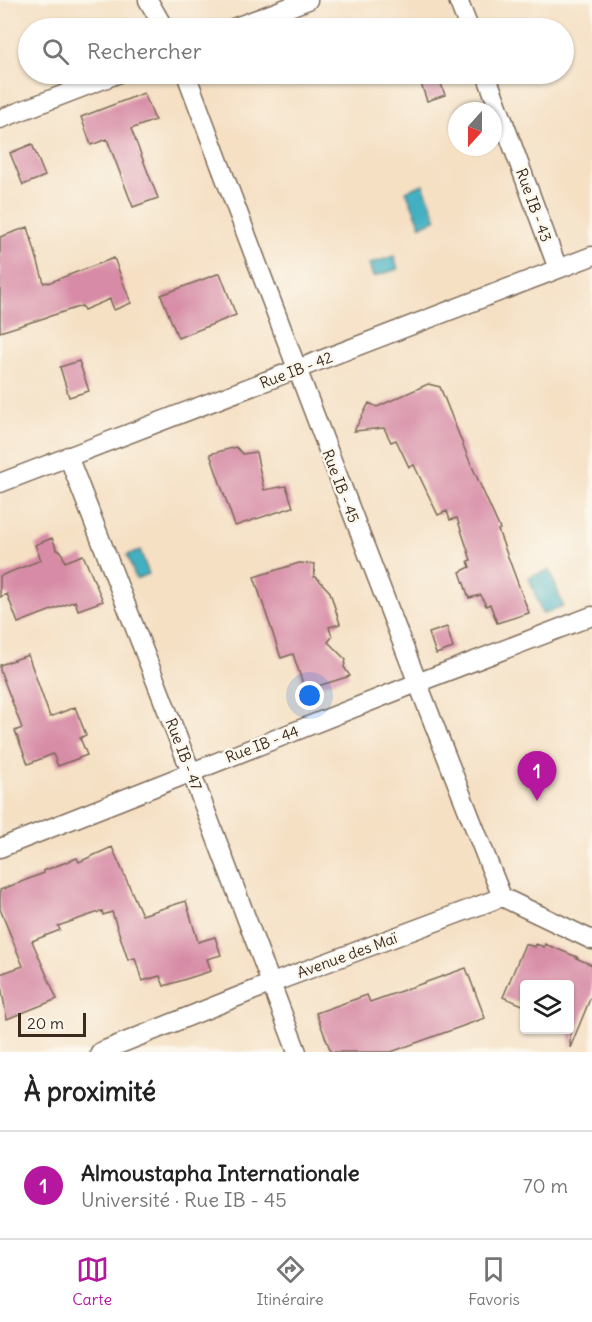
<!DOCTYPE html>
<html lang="fr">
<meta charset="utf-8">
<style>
body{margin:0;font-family:Delius,sans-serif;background:#f6f6f6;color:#222}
.controls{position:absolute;right:18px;bottom:18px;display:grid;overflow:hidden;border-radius:6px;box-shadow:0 2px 4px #0004}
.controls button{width:54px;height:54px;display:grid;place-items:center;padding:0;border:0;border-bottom:2px solid #e0e0e0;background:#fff;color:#222;font:30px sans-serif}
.compass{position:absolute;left:448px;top:102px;width:54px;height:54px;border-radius:50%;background:#fff;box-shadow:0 2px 4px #0004;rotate:201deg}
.scale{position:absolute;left:18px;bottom:15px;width:68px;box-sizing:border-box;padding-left:6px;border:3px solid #3b2a1e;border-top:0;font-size:16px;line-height:21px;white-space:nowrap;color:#3b2a1e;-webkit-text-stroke:4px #fbf7ec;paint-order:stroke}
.you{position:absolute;left:310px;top:696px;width:21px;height:21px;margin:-15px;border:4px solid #fff;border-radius:50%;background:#1a73e8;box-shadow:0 0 0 9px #1a73e833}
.badge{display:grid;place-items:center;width:39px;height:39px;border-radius:50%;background:#b5179e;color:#fff;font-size:20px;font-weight:700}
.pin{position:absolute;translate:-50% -50px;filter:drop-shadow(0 2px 3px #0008)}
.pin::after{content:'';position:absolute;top:32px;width:21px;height:18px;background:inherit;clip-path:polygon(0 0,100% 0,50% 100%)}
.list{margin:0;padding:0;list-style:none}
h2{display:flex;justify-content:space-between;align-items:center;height:78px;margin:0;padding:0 24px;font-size:26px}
h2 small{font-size:20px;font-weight:400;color:#767676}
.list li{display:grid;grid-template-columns:39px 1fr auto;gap:18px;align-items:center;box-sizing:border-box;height:108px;padding:0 24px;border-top:2px solid #e0e0e0}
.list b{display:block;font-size:22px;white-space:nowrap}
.list p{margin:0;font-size:20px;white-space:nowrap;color:#767676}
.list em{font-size:20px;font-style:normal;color:#767676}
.icon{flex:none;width:33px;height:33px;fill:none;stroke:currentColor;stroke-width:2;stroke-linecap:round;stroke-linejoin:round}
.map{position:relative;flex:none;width:592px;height:1052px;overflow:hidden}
.search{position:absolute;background:#fff;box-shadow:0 2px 4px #0004;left:18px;right:18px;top:18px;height:66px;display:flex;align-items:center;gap:15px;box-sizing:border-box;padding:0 21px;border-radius:33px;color:#767676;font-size:22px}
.sheet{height:186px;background:#fff}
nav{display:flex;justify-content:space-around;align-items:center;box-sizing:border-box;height:84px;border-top:2px solid #e0e0e0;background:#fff;font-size:16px;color:#767676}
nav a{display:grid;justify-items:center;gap:3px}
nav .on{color:#b5179e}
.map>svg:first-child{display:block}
.water{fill:#43b0c1;stroke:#3f6d70;stroke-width:1.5}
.building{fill:#d78ba6}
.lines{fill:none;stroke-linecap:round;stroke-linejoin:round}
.street-casing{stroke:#7c6a58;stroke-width:21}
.street{stroke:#fff;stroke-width:18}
.labels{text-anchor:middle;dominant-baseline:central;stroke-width:5;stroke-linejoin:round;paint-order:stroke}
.street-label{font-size:15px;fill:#3b2a1e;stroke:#fbf7ec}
</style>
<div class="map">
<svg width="592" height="1052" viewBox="0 0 592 1052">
<rect width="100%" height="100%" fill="#fbf7ec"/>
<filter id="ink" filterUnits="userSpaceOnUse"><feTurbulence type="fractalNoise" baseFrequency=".0167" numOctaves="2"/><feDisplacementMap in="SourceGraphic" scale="12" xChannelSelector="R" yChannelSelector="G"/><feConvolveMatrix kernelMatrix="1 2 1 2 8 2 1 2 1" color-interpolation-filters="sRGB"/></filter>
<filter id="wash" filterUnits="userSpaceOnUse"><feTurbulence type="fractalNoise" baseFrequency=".008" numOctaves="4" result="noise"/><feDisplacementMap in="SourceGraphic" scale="24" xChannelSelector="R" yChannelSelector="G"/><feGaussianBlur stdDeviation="1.35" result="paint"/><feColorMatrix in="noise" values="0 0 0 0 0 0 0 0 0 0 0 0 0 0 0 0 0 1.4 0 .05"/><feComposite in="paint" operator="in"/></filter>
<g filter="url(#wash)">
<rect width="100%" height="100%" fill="#f5e0c4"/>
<path class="water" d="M 423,184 L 437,219 L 421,226 L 406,191 Z
M 394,256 L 398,269 L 373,277 L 369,264 Z
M 140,550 L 149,574 L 136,579 L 127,555 Z
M 550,570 L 563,606 L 542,614 L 529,577 Z"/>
<g id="blocks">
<path class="building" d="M 438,75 L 445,95 L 427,101 L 420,81 Z
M 144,93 L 155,120 L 131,129 L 158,198 L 133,207 L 107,139 L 91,145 L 81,117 Z
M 32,144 L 45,176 L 23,185 L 10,153 Z
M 28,227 L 44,283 L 47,282 L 48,283 L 114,258 L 131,303 L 114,310 L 110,299 L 84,310 L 82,306 L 0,332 L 0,237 Z
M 220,273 L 236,315 L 178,338 L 161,295 Z
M 79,361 L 89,391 L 69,397 L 60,367 Z
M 428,384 L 440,387 L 467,455 L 500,529 L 498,530 L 529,613 L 497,623 L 490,604 L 486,606 L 481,595 L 469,598 L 460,572 L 470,567 L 468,561 L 471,560 L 457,518 L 450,520 L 447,511 L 438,515 L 414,465 L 409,467 L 396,440 L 391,442 L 384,428 L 354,431 L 369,403 L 377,407 Z
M 236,447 L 243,454 L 256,452 L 264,490 L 286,486 L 293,507 L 235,526 L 210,454 Z
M 52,538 L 57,550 L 61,551 L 65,562 L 83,555 L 103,601 L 78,610 L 75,601 L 18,623 L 7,594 L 0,597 L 0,576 L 41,560 L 35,545 Z
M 299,563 L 315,564 L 314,577 L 316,577 L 330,592 L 340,624 L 329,627 L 332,637 L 328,642 L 346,660 L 344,667 L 350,676 L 305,690 L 293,654 L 281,658 L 254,577 Z
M 447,627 L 453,648 L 436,654 L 429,633 Z
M 28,655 L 50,717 L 75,707 L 86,735 L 80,738 L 87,755 L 58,766 L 53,754 L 28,764 L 15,731 L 22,728 L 0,670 L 0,665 Z
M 112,847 L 142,915 L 186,901 L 198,942 L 215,937 L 221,955 L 207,959 L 211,971 L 164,986 L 160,976 L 142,981 L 135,958 L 128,960 L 112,912 L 103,915 L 102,911 L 58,926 L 60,930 L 32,941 L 57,999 L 7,1019 L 0,981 L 0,974 L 23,966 L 0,909 L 0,890 L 44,873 L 43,871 L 77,858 L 79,862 Z
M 525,944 L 535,947 L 536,944 L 544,947 L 545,944 L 577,957 L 576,958 L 592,965 L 592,994 L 570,1048 L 570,984 L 525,984 L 525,1006 L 503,997 Z
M 466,968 L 485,1018 L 391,1052 L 331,1052 L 316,1013 L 367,995 L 370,1002 Z"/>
</g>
</g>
<g filter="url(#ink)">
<use href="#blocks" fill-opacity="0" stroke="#7c6a58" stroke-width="1.5"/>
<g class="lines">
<defs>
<path id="street" d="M 148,0 L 164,28
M 458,0 L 469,28
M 233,28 L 308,0
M 186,74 C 289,349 393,624 502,897
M 486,74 L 558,269
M 0,119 L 117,74
M 68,456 L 191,772 L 297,1052
M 0,483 L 592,256
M 0,848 L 417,683 L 592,616
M 100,1052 L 272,983 L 502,897 L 592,940"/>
</defs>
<use href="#street" class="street-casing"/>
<use href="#street" class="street"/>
</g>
</g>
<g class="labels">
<g class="street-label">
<text transform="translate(534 205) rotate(70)">Rue IB - 43</text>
<text transform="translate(296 370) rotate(-21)">Rue IB - 42</text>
<text transform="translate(341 486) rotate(69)">Rue IB - 45</text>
<text transform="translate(262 744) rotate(-21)">Rue IB - 44</text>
<text transform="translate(184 754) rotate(69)">Rue IB - 47</text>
<text transform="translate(347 955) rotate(-20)">Avenue des Maï</text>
</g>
</g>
</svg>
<div class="controls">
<button><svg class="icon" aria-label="layers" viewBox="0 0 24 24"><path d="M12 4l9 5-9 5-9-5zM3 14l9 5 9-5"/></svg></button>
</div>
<svg class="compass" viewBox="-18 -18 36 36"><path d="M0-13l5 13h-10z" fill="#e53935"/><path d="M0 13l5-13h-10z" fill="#767676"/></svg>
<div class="scale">20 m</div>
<div class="you"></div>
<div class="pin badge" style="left:537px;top:801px">1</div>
<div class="search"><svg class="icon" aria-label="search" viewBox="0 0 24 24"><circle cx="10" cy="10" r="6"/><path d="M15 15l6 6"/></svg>Rechercher</div>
</div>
<section class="sheet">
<h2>À proximité<small></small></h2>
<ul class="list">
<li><span class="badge">1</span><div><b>Almoustapha Internationale</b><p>Université · Rue IB - 45</p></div><em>70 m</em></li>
</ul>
</section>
<nav>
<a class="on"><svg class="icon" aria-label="map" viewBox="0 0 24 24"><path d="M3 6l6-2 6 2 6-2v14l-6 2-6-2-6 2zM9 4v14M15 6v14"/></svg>Carte</a>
<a><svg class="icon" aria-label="directions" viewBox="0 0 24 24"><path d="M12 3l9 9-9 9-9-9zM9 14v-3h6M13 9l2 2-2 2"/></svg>Itinéraire</a>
<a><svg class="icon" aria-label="saved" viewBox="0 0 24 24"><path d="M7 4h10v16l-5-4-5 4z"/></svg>Favoris</a>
</nav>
